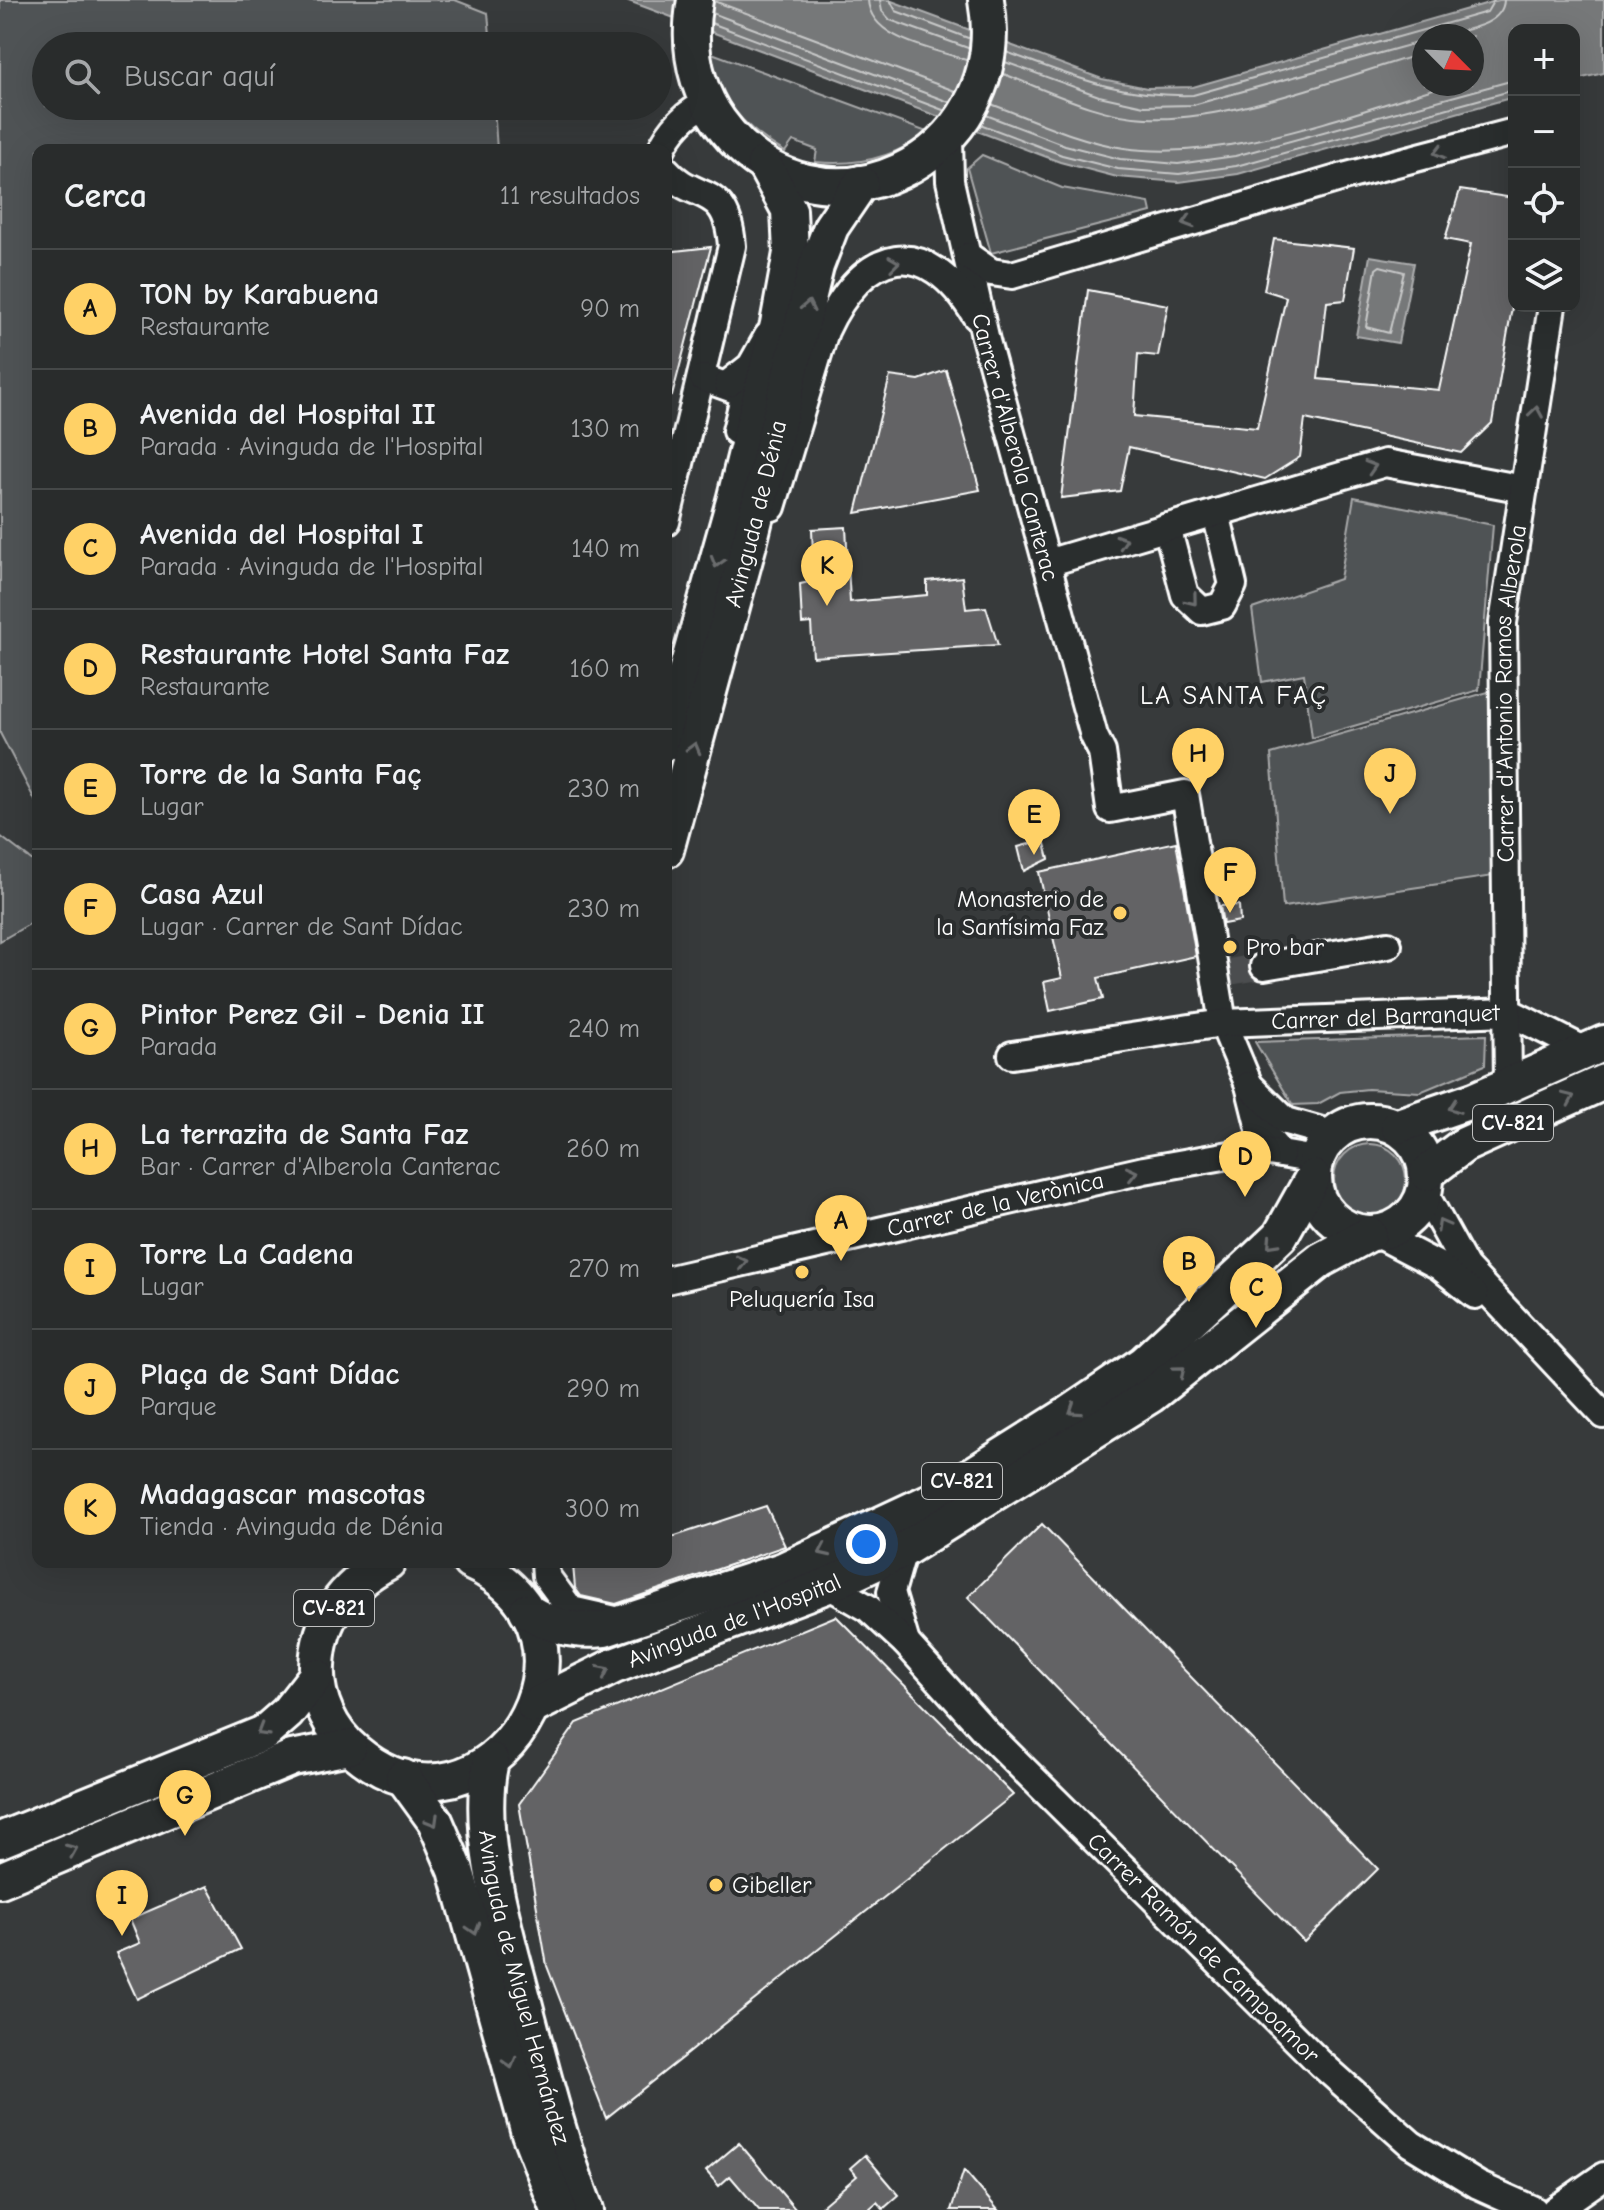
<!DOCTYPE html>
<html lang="es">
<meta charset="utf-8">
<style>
body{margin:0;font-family:"Comic Neue",sans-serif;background:#313434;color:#f1f3f6}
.controls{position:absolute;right:24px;top:24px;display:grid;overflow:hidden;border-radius:16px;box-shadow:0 8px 32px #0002}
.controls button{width:72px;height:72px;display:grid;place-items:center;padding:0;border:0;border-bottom:2px solid #454848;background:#292c2c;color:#f1f3f6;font:40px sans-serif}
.compass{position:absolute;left:1412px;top:24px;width:72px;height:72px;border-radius:50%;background:#292c2c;box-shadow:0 8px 32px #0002;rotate:114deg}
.you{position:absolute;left:866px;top:1544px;width:28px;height:28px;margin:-20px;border:6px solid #fff;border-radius:50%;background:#1a73e8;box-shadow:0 0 0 12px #1a73e833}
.badge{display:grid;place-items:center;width:52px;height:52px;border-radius:50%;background:#ffd166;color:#111;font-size:26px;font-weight:700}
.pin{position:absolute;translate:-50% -66px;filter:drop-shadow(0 2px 4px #0008)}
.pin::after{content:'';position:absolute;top:42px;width:28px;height:24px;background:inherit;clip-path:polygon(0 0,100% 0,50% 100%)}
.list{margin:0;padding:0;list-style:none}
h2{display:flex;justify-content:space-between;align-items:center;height:104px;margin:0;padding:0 32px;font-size:34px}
h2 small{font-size:26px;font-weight:400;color:#a5a7a9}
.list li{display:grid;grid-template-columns:52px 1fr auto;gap:24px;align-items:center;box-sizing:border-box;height:120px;padding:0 32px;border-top:2px solid #454848}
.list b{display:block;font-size:30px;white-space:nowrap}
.list p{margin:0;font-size:26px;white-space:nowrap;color:#a5a7a9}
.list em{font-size:26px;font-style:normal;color:#a5a7a9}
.icon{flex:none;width:44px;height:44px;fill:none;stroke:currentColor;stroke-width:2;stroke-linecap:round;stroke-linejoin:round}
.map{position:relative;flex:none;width:1604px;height:2210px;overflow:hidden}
.search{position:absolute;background:#292c2c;box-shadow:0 8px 32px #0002;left:32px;top:32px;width:640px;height:88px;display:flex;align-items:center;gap:20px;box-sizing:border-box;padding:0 28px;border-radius:44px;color:#a5a7a9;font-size:30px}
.panel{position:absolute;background:#292c2c;box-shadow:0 8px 32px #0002;left:32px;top:144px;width:640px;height:1424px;border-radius:16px}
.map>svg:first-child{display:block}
.green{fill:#505354;stroke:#a8a9aa;stroke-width:2}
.water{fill:#767879;stroke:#adaeaf;stroke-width:2;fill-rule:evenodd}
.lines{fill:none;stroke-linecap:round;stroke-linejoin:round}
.shore{stroke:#c8c9c9;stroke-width:2}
.building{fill:#636465;stroke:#fff;stroke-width:2}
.minor-tunnel{stroke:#4b4e4f;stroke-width:26;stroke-dasharray:26 13;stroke-linecap:butt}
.minor-casing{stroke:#fff;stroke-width:32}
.major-casing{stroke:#fff;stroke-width:40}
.minor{stroke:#2a2d2e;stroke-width:26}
.major{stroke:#2a2d2e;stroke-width:34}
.oneway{stroke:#6a6c6d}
.poi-dot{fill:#ffd166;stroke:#2a2d2e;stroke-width:3}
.labels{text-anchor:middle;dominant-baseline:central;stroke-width:8;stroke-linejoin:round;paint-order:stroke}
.shield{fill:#2a2d2e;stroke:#bfc0c0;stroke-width:2}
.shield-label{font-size:22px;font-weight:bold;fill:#fff}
.street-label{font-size:24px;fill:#fff;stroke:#2a2d2e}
.poi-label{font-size:24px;fill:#fff;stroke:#2a2d2e;text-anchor:start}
.neighbourhood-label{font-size:26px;letter-spacing:2px;fill:#fff;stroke:#2a2d2e}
</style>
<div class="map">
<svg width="1604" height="2210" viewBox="0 0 1604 2210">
<rect width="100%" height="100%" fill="#373a3b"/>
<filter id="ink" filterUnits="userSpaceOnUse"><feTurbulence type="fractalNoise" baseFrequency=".0125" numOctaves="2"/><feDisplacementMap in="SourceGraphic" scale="16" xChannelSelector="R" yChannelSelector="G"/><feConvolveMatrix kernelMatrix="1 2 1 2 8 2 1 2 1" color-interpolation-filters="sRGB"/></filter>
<g filter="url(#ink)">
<path class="green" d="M 0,0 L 455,0 L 488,13 L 491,46 L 46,46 L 46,106 L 494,106 L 497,150 L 38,150 L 38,806 L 0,733 Z
M 709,52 L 927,132 C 894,159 856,166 815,162 L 817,150 L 793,141 L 785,152 C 745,129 717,99 709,52 Z
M 982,155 L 1062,188 L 1149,203 L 1151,212 L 991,253 L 967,168 Z
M 1354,497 L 1493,525 L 1479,690 L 1312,738 L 1304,674 L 1262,682 L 1252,609 L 1340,579 Z
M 1502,688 L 1507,874 L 1283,907 L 1271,754 Z
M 0,836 L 38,865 L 38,919 L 0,941 Z
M 1486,1035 L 1485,1065 L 1420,1092 L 1368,1089 L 1340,1092 L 1318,1104 L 1293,1105 L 1255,1042 Z
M1334 1180a36 36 0 1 1 72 0a36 36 0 1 1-72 0Z"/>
<path class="water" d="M 626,0 L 889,0 L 1102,79 L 1147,88 L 1193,87 L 1499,0 L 1604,0 L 1604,73 L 1574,80 L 1574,30 L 1514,30 L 1514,97 L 1238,174 L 1179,182 L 1117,177 L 1060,162 ZM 1424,36 L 1472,36 L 1472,84 L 1424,84 Z
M 1370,256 L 1414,263 L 1398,343 L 1356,336 Z"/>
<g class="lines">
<path class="shore" d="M 868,0 C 870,40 935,49 966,60
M 880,0 L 882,11 L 890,20 L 968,48
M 890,0 L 896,11 L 968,38
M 714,1 L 955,91
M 712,13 L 949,102
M 711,23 L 943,110
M 1440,36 C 1461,30 1503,27 1504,0
M 1006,52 C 1075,77 1118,97 1193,95 L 1487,12 L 1494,0
M 1005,62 L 1099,96 L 1144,106 L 1193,105 L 1424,41
M 1001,73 C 1047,90 1097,116 1146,118 C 1227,123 1344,76 1424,53
M 991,104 C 1034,120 1078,141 1124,148 C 1229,163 1350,113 1450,84
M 986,115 L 1065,145 L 1120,159 L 1178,164 L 1235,156 L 1514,80
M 980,124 L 1062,155 L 1118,169 L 1179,174 L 1236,166 L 1514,90
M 1380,266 L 1404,272 L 1389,333 L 1366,327 L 1376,269 Z"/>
</g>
<path class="building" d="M 1460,190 L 1514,198 L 1514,296 L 1492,423 L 1461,453 L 1305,419 L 1300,457 L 1265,479 L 1129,447 L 1120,491 L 1061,498 L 1088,290 L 1168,305 L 1158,356 L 1138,354 L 1134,416 L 1257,428 L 1286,297 L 1264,290 L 1274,239 L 1354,248 L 1345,300 L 1327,302 L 1318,379 L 1439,390 L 1471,244 L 1445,239 Z
M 711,247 L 672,396 L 666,395 L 666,252 Z
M 946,370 L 980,490 L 856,513 L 890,376 L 919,380 Z
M 846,527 L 850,602 L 927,595 L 927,581 L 962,577 L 966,609 L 986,607 L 998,645 L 813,657 L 811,623 L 802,624 L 800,584 L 814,581 L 812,529 Z
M 1044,840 L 1049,859 L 1024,871 L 1018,847 Z
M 1176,842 L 1196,956 L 1098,978 L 1103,999 L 1050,1011 L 1044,982 L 1062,978 L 1039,872 Z
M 1239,905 L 1240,921 L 1223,924 L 1220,906 Z
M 766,1506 L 785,1546 L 616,1604 L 581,1596 L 575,1588 L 573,1565 L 586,1562 L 666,1562 L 666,1539 Z
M 1042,1524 L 1378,1869 L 1304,1942 L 968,1597 Z
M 836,1616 L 1013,1795 L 606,2118 L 547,1966 L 519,1804 L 577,1723 Z
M 207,1886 L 241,1949 L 137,1999 L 116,1953 L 140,1943 L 130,1919 Z
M 739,2143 L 796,2210 L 759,2210 L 730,2176 L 719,2186 L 706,2171 Z
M 865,2155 L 899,2195 L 883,2209 L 877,2202 L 868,2210 L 817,2210 L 857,2176 L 850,2168 Z
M 964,2170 L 998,2210 L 951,2210 Z"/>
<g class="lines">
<path class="minor-tunnel" d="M 1229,972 L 1264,966"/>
<defs>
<g id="minor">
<path id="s1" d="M 949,139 L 950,181 L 986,341 L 1094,736 L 1102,752 L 1110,809 L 1185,794 L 1223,1023 L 1249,1085 L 1260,1129 L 1281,1154 L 1315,1160"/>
<path d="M 661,150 C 670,130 687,111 707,104"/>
<path d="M 666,170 C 695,204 727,181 732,246 L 666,522"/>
<path d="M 968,256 L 991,272 L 1012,275 L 1347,176 L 1514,132"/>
<path d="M 703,378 L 739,391 L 743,401 L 736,431"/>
<path d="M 728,384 L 751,366 L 768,336"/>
<path d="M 772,507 L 825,331 C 864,247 924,231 976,316"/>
<path d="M 1167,527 L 1185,595 L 1202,611 L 1222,606 L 1233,585 L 1216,513"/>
<path d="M 1047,563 L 1385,463 L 1524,489"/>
<path d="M 1264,966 L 1388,945"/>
<path id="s2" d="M 1012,1055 L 1223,1023 L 1509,1012 L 1586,1051"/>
<path d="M 1249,1085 L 1286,1121 L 1332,1134"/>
<path id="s3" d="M 1508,1085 L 1503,623 L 1552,306"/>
<path d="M 1425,1194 L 1466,1268 L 1604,1415"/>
<path d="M 1376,1233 L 1439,1266 L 1475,1295"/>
<path id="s4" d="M 666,1280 L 1144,1170 L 1258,1150 L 1281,1154"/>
<path d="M 903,1550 L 891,1592 L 906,1643"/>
<path d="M 545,1562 L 546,1576 L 571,1610 L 615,1620"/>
<path id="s5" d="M 828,1585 L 868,1608 L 906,1643 L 986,1732 L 1320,2063 L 1411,2144 L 1478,2185 L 1534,2210"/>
<path d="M 1555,2210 L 1604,2176"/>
</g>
<g id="major">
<path d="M 695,0 C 687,44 693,84 719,121 C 816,256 1015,160 986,0"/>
<path d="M 666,743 L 734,501 L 778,324 L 791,253 L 789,210 L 764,164"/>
<path id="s6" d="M 666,850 L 749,544 L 816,266 L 831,227 L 861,183"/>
<circle cx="1370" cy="1177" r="56"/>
<path d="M 1398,1126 L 1474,1100 L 1604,1043"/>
<path d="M 1427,1173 L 1464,1145 L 1604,1082"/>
<path d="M 388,1562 C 345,1585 319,1617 317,1666 C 315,1698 331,1732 356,1752 C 487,1862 630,1633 470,1562"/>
<path d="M 527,1611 C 553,1627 574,1632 604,1629 L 783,1570 L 931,1501 L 1066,1416 L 1144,1363 L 1241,1273 L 1280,1236 L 1313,1177"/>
<path id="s7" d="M 534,1706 L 614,1666 L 828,1585 L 903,1550 L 1151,1395 L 1321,1260 L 1369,1234"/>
<path id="s8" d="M 491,1760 C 474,1835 506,1932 525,2006 C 543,2075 560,2143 586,2210"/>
<path d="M 403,1777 L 435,1821 L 456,1870 L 529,2133 L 559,2210"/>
<path d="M 0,1840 L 264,1733 L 287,1713 L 316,1676"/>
<path d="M 0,1880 L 292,1758 L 349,1747"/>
</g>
</defs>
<use href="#minor" class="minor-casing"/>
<use href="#major" class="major-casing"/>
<use href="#minor" class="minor"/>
<use href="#major" class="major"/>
</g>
<defs><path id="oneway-chevron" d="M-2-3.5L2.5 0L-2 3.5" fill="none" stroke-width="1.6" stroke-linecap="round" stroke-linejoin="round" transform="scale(2)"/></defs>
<g class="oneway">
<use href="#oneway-chevron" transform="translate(1439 152) rotate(165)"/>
<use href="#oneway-chevron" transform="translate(1188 222) rotate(163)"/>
<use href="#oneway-chevron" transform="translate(894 263) rotate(-8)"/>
<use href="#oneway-chevron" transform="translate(808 306) rotate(-78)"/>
<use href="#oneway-chevron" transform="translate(1536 412) rotate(-81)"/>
<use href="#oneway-chevron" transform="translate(1371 467) rotate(-17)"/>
<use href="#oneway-chevron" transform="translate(1122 541) rotate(-17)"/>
<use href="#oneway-chevron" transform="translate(717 562) rotate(106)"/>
<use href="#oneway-chevron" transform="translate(1192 600) rotate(51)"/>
<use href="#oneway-chevron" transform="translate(694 748) rotate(-75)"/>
<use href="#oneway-chevron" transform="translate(1569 1098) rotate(-24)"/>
<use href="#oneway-chevron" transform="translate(1454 1107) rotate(161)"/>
<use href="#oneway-chevron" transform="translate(1132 1173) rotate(-13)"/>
<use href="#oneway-chevron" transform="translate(1442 1225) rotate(-119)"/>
<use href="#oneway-chevron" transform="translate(1272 1243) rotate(133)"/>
<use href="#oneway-chevron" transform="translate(742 1262) rotate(-13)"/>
<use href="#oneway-chevron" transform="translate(1180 1371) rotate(-39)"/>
<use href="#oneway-chevron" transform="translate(1074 1410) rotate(146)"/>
<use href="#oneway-chevron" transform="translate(824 1551) rotate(155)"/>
<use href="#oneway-chevron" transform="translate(604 1671) rotate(-26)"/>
<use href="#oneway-chevron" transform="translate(262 1731) rotate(149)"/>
<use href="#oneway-chevron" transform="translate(433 1821) rotate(60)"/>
<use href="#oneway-chevron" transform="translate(72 1850) rotate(-23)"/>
<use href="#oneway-chevron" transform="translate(474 1929) rotate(73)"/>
<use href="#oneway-chevron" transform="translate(510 2063) rotate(75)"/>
</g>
</g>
<g class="poi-dot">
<circle cx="1120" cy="913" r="8"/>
<circle cx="1230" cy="947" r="8"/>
<circle cx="802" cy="1272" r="8"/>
<circle cx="716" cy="1885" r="8"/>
</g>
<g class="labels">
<g class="shield">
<rect x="1473" y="1105" width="80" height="36" rx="6"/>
<rect x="922" y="1463" width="80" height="36" rx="6"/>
<rect x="294" y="1590" width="80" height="36" rx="6"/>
</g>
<g class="shield-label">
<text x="1513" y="1123">CV-821</text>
<text x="962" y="1481">CV-821</text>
<text x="334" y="1608">CV-821</text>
</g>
<g class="street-label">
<text stroke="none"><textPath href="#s1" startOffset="316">Carrer d'Alberola Canterac</textPath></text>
<text stroke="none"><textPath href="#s6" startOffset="348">Avinguda de Dénia</textPath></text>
<text stroke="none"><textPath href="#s3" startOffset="392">Carrer d'Antonio Ramos Alberola</textPath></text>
<text stroke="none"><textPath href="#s2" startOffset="376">Carrer del Barranquet</textPath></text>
<text stroke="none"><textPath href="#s4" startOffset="338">Carrer de la Verònica</textPath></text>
<text stroke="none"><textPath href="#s7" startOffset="218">Avinguda de l'Hospital</textPath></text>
<text stroke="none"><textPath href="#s5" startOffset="524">Carrer Ramón de Campoamor</textPath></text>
<text stroke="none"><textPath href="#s8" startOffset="232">Avinguda de Miguel Hernández</textPath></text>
</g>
<g class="poi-label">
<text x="1104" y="899" text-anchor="end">Monasterio de<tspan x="1104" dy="28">la Santísima Faz</tspan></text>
<text x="1246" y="947">Pro bar</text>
<text x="802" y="1299" text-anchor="middle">Peluquería Isa</text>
<text x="732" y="1885">Gibeller</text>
</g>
<g class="neighbourhood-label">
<text x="1234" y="696">LA SANTA FAÇ</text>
</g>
</g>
</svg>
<div class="controls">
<button>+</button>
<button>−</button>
<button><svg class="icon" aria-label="locate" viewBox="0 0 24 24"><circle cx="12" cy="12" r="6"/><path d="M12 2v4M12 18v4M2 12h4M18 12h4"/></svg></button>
<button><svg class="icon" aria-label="layers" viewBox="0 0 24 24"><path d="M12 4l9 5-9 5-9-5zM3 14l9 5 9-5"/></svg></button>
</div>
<svg class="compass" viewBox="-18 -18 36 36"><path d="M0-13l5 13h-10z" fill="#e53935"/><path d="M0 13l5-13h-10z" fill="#a5a7a9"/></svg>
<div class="you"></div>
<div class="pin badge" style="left:841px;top:1261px">A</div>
<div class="pin badge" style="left:1189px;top:1302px">B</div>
<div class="pin badge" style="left:1256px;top:1328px">C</div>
<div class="pin badge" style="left:1245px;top:1197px">D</div>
<div class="pin badge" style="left:1034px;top:855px">E</div>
<div class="pin badge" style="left:1230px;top:913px">F</div>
<div class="pin badge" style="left:185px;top:1836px">G</div>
<div class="pin badge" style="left:1198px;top:794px">H</div>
<div class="pin badge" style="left:122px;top:1936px">I</div>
<div class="pin badge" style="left:1390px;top:814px">J</div>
<div class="pin badge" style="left:827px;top:606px">K</div>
<div class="search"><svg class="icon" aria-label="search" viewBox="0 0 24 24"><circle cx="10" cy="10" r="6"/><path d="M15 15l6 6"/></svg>Buscar aquí</div>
<section class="panel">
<h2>Cerca<small>11 resultados</small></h2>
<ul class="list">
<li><span class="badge">A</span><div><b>TON by Karabuena</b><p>Restaurante</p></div><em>90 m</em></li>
<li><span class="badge">B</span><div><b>Avenida del Hospital II</b><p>Parada · Avinguda de l'Hospital</p></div><em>130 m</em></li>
<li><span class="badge">C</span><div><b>Avenida del Hospital I</b><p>Parada · Avinguda de l'Hospital</p></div><em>140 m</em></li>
<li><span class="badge">D</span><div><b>Restaurante Hotel Santa Faz</b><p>Restaurante</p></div><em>160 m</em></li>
<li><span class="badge">E</span><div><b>Torre de la Santa Faç</b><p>Lugar</p></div><em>230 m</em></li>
<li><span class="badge">F</span><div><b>Casa Azul</b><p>Lugar · Carrer de Sant Dídac</p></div><em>230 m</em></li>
<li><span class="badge">G</span><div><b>Pintor Perez Gil - Denia II</b><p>Parada</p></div><em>240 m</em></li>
<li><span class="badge">H</span><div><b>La terrazita de Santa Faz</b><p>Bar · Carrer d'Alberola Canterac</p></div><em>260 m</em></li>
<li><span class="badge">I</span><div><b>Torre La Cadena</b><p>Lugar</p></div><em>270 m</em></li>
<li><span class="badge">J</span><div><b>Plaça de Sant Dídac</b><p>Parque</p></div><em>290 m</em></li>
<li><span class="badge">K</span><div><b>Madagascar mascotas</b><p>Tienda · Avinguda de Dénia</p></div><em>300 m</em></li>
</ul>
</section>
</div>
